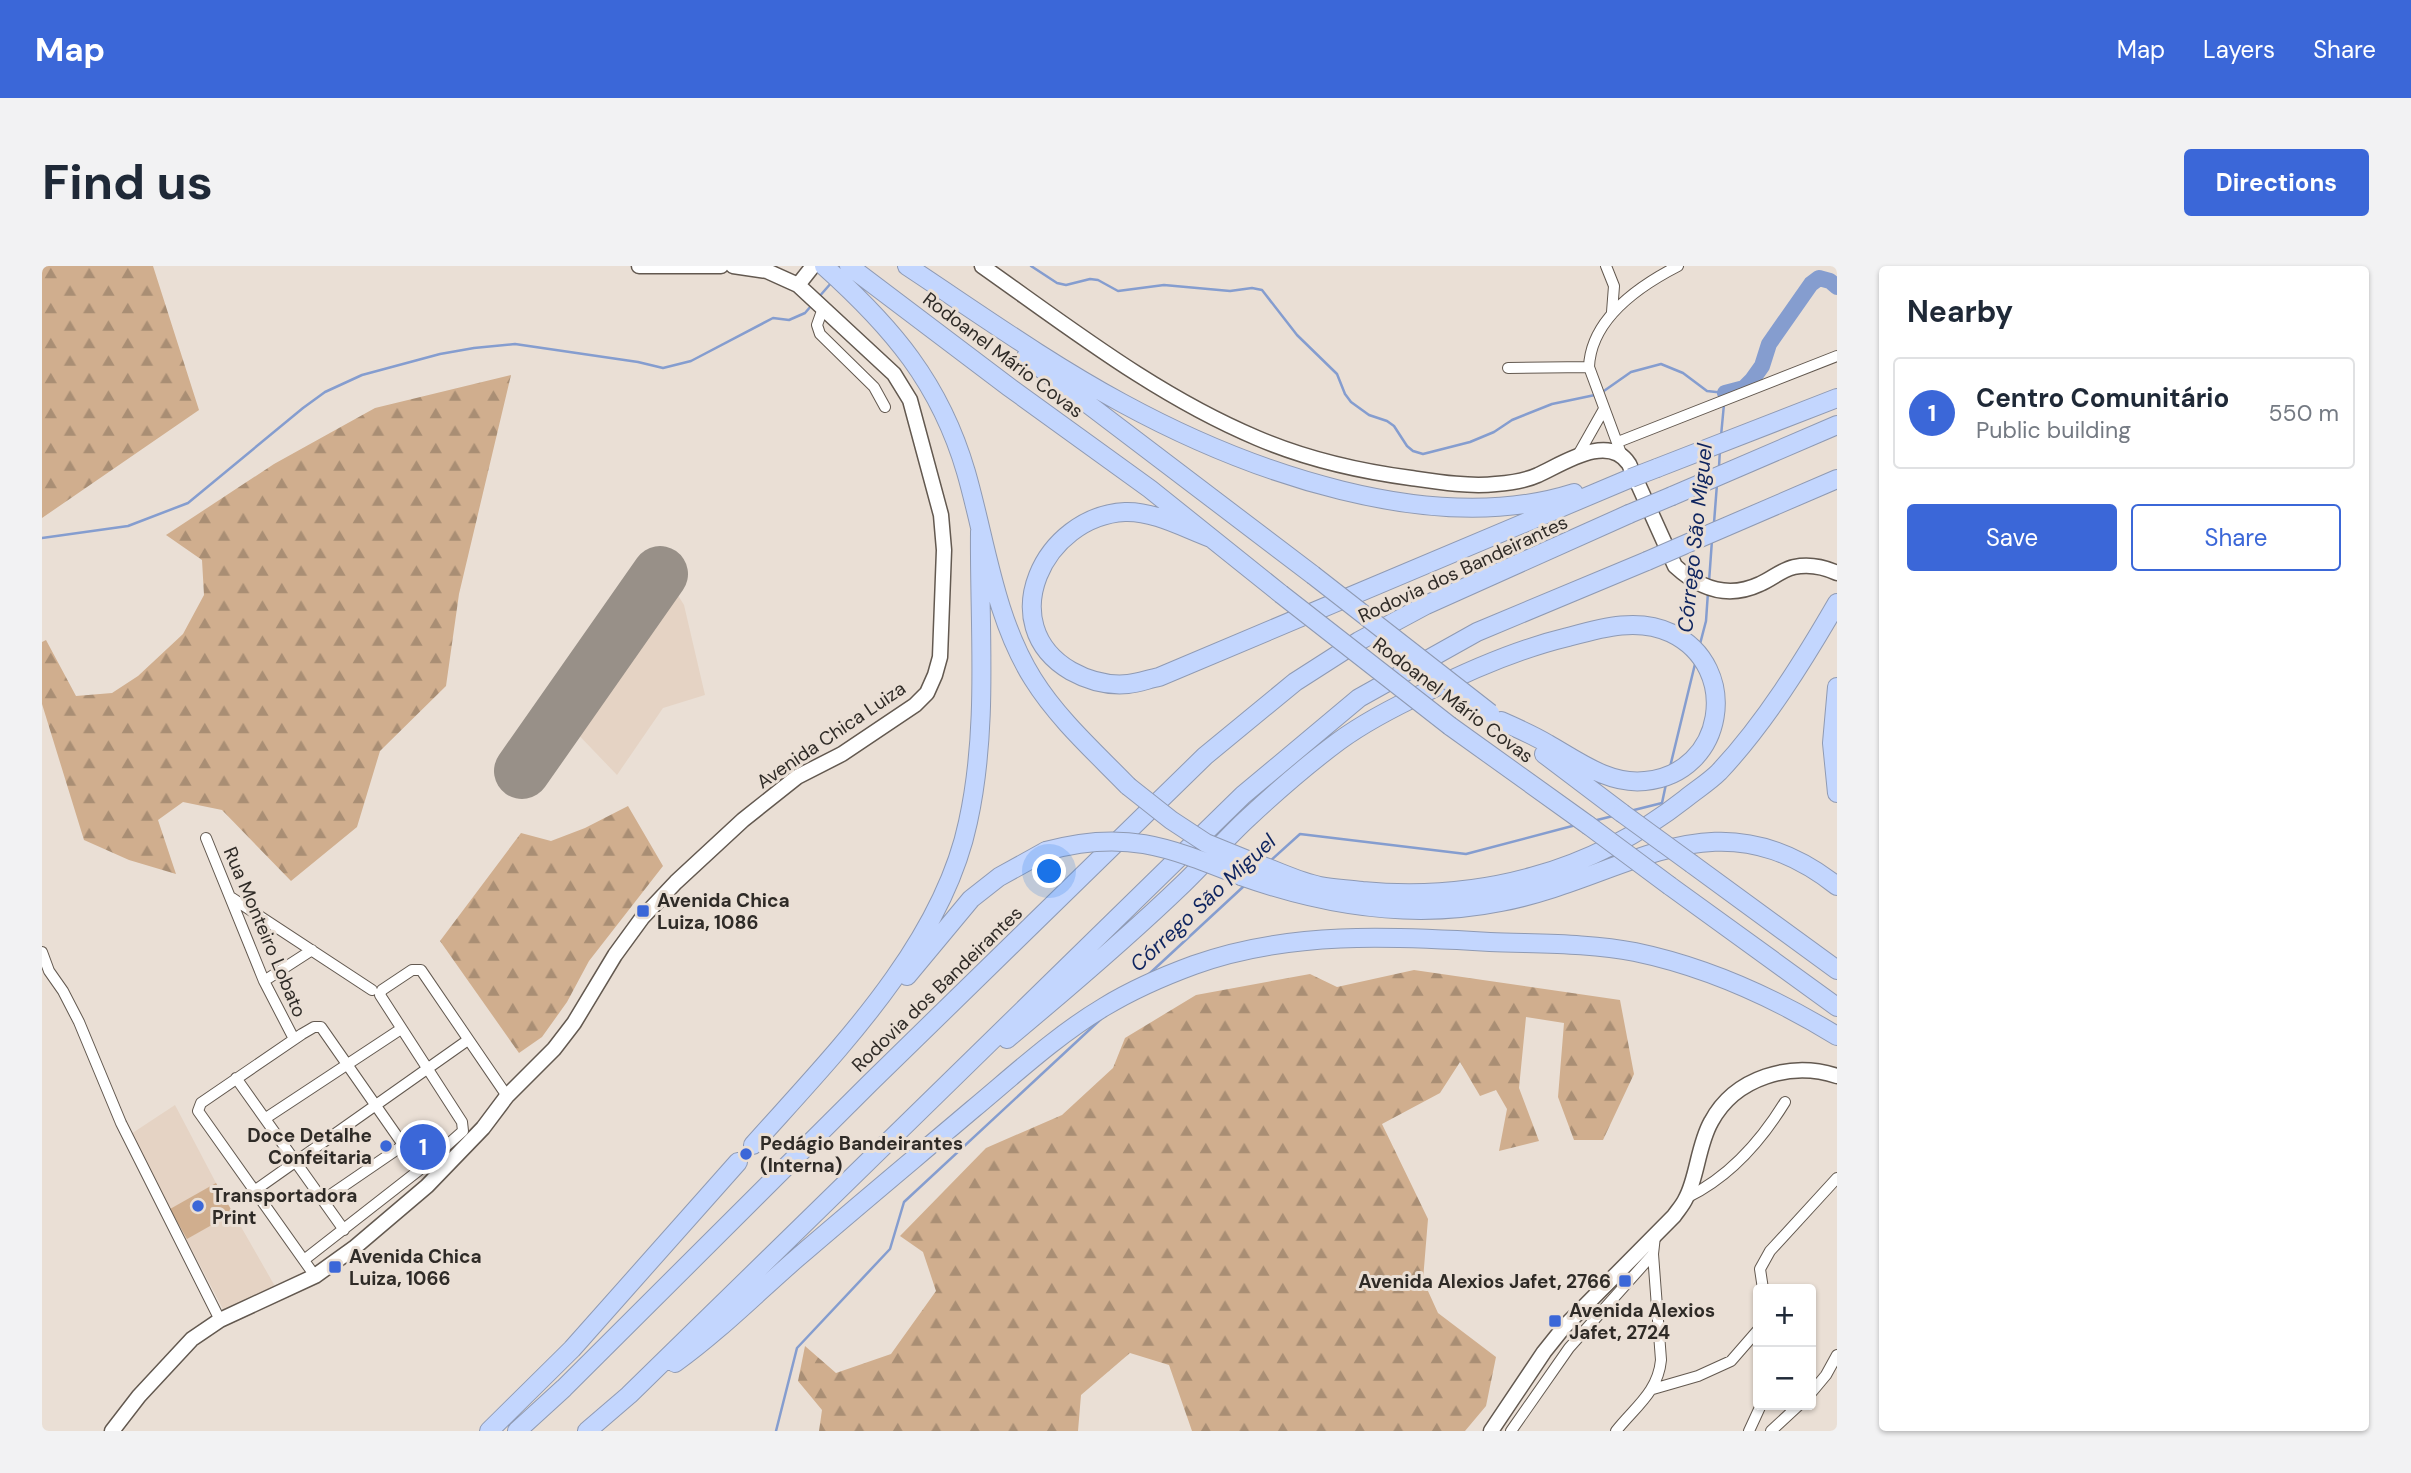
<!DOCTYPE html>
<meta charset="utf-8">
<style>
body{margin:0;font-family:"DM Sans",sans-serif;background:#f2f2f3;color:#1f2937}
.controls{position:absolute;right:21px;bottom:21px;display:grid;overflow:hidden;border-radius:7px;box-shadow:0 2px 5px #0004}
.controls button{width:63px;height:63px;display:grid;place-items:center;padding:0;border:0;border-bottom:2px solid #e0e1e3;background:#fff;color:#1f2937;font:35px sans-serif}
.you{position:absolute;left:1008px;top:606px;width:24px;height:24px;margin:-18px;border:5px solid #fff;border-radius:50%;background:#1a73e8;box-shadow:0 0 0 10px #1a73e833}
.badge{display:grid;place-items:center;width:46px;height:46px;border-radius:50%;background:#3b67d8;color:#fff;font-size:23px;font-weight:700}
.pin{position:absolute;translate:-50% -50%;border:4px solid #fff;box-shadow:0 2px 7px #0006}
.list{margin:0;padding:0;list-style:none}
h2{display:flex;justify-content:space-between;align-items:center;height:91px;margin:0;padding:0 28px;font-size:30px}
h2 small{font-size:23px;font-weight:400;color:#747a83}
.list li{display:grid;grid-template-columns:46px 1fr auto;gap:21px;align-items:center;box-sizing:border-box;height:112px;margin:0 14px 14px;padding:0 14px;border:2px solid #e0e1e3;border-radius:7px}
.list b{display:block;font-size:26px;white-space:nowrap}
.list p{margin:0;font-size:23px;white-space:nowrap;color:#747a83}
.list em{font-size:23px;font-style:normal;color:#747a83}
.actions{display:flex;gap:14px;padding:21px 28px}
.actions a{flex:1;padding:16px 0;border:2px solid #3b67d8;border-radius:7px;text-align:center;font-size:24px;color:#3b67d8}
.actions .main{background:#3b67d8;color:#fff}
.map{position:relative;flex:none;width:1795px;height:1165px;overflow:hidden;border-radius:7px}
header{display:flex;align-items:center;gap:42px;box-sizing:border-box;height:98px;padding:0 35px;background:#3b67d8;color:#fff}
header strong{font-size:33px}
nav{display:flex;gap:38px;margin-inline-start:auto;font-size:24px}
.intro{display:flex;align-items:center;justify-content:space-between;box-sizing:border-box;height:168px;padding:0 42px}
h1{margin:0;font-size:49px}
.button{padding:18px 32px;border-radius:7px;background:#3b67d8;color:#fff;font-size:24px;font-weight:700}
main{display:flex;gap:42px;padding:0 42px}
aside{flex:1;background:#fff;border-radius:7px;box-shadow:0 2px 5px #0004}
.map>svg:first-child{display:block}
.built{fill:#e5d3c4}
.forest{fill:url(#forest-firs)}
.park{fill:#d0ae8e}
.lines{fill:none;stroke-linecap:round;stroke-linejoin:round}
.stream{stroke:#859dcf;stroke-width:2.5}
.river{stroke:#859dcf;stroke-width:16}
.runway{stroke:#989088;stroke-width:56}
.street-casing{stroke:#635950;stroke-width:12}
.secondary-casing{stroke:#635950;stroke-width:17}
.highway-casing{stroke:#8f9ab3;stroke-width:20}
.street{stroke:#fff;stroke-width:10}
.secondary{stroke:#fff;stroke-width:14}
.highway{stroke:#c3d6fe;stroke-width:18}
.highway-bridge-casing{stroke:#8f9ab3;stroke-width:20;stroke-linecap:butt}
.highway-bridge{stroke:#c3d6fe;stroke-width:18}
.poi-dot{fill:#3b67d8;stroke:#eadfd5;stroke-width:2.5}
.labels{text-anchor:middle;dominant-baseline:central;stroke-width:6;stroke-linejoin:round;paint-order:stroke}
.street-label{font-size:19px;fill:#2f2b27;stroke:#eadfd5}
.poi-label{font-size:19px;font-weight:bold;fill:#2f2b27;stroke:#eadfd5;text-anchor:start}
.water-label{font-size:21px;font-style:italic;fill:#0e245f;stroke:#eadfd5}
</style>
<header>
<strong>Map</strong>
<nav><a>Map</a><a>Layers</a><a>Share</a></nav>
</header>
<div class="intro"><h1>Find us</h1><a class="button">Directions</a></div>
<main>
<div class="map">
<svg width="1795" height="1165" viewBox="0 0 1795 1165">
<defs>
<pattern id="forest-firs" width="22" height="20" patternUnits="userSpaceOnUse" patternTransform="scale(1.75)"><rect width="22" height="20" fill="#d0ae8e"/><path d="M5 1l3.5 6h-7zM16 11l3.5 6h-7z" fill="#a98e74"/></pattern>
</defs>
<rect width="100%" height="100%" fill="#eadfd5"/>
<path class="built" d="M 609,301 L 627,315 L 642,339 L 663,429 L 621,442 L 575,509 L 527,459 L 488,512 L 469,500 Z
M 133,839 L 174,917 L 234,1022 L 182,1045 L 89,868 Z"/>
<path class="forest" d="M 0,0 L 111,0 L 157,144 L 0,252 Z
M 469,109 L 417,328 L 404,420 L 338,485 L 315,561 L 249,615 L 180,544 L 141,536 L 116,554 L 134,608 L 87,594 L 42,574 L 0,438 L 0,376 L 4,374 L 34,430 L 70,427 L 96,410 L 141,368 L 162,329 L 160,294 L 124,269 L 232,198 L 333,142 Z
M 586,540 L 621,600 L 547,695 L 525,736 L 500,771 L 477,787 L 398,675 L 479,567 L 509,575 L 543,562 Z
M 1372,704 L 1578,734 L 1592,808 L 1561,874 L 1532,874 L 1516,831 L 1522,757 L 1484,751 L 1477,822 L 1497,875 L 1457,885 L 1465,843 L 1454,824 L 1438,830 L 1418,796 L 1398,827 L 1340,858 L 1386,953 L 1381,1014 L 1396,1047 L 1454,1091 L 1444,1140 L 1423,1165 L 1150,1165 L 1127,1099 L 1088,1087 L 1039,1129 L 1036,1165 L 777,1165 L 780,1144 L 756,1115 L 763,1080 L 794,1107 L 849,1088 L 894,1025 L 881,986 L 858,970 L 944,882 L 1020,849 L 1071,802 L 1083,772 L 1154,729 L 1268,708 L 1295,721 Z"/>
<path class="park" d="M 174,917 L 191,947 L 145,973 L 128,943 Z"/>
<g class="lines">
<path class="stream" d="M 989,0 L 1015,17 L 1024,19 L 1048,13 L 1056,14 L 1076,25 L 1122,19 L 1188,25 L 1210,22 L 1220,24 L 1255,69 L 1295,108 L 1303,128 L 1309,136 L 1327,149 L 1345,155 L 1352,160 L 1365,180 L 1371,185 L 1381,188 L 1428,176 L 1452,166 L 1470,154 L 1510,138 L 1553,129
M 776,32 L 790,16
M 1559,127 L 1589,106 L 1619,98 L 1641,107 L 1665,125 L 1683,127 L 1683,131
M 1679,170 L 1682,138
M 1677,201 L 1678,183
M 1672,257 L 1675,218
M 0,272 L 86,260 L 146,237 L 261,142 L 283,126 L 320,109 L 398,88 L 432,82 L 473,78 L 596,96 L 621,102 L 649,95 L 731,52 L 747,54 L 763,47 L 769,40
M 1667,316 L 1670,274
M 1658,378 L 1664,355 L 1666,326
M 1628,501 L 1653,398
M 1588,545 L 1620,537 L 1624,518
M 1551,555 L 1571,550
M 1227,596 L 1258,568 L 1424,588 L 1534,559
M 1107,708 L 1202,620
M 734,1165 L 755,1082 L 848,983 L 862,936 L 1059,753"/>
<path class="river" d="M 1683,127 L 1702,122 L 1710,114 L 1720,100 L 1727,78 L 1769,18 L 1777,12 L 1788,15 L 1795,21"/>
<path class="runway" d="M 480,505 L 618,308"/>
<defs>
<path id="street" d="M 1564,0 L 1572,20 L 1570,46
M 781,42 L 775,59 L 778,68 L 832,121 L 843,141
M 1466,102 L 1547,101
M 1576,176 L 1795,90
M 1536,189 L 1562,143
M 1580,190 L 1547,101 C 1549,53 1597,20 1636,0
M 164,572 L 222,715 L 252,773
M 190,632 L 330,724
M 0,686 L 7,705 L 21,725 L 37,756 L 79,857 L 178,1054
M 222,715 L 270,684
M 194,812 L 302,964
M 224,852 L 359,763
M 212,925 L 426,774
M 1646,931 C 1687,911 1719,875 1743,836
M 281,934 L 360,880
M 262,994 L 376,905 L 421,865 L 420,856 L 338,729 L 340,724 L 370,704 L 379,704 L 465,830
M 273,1010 L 156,845 L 159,837 L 260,768 L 272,761 L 279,761 L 378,903
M 1721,1023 L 1718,1003 L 1728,985 L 1795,912
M 1611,1123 L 1656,1110 L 1689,1095 L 1716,1064
M 1769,1127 L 1784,1109 L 1795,1089
M 1469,1165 L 1527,1082 L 1611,988 L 1613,970
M 1574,1165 C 1593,1141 1616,1126 1619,1094 L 1611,988
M 1707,1165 L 1719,1139
M 1729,1165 L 1757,1139"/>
<path id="secondary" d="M 597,0 L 679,0
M 940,0 C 1028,62 1115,130 1215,172 C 1264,193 1316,205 1369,212 C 1396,216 1427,221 1454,218 C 1468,217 1483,215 1496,209 C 1519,199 1566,166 1587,198 L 1633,300 C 1658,323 1686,333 1718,318 C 1730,313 1739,304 1752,301 C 1767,298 1782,301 1795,307
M 756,19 L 771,0
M 70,1165 L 97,1130 L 150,1073 L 178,1054 L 273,1010 L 312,982 L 385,920 L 441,862 L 465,830 L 512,783 L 532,757 L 573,689 L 600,652 L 634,616 L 701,554 L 755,511 L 800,488 L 873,439 L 885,427 L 893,409 L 898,391 L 902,284 L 899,249 L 868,134 L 852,108 L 756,19 L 725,5 L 691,0
M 1449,1165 L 1502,1086 L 1522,1061 L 1632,950 C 1636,944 1641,939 1644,932 C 1655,912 1656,879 1669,856 C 1693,811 1749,795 1795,810"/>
<path id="highway" d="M 782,0 C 850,61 898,117 924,206 C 944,275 952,351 991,413 C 1016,453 1053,486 1086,520
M 807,0 L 967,121 L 1108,223 L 1239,328
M 865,0 C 936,47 1006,97 1080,137 C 1205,205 1390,272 1532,227
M 984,91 L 1271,309
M 1615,202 L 1795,132
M 1630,230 L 1795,159
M 1169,272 C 1142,262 1112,245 1083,246 C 1002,250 950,359 1029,405 C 1047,415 1065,420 1086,418 C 1096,417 1107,413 1117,411 L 1589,212
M 1651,275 L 1795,213
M 1795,421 L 1790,477 L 1795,527
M 1408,460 L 1546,559
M 1502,488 L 1580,547
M 1650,598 L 1795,704
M 1218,599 C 1238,606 1258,616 1278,620 C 1292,623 1307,623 1320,625 C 1438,636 1550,606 1643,533 C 1654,524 1667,516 1677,506 C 1723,457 1762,394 1795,337
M 1199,610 C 1283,640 1371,654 1459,636 C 1585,612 1671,523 1795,620
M 1628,620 L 1795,741
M 865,710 L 929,633 L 957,611 L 1004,585
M 965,773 C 1025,723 1085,672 1141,618 C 1164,596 1184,572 1207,551 C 1235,525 1266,498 1297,475 C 1323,456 1354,440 1384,426 C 1430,403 1476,383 1526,371 C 1559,362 1596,351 1629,367 C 1700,401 1683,508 1603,515 C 1567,519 1536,495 1506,478 C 1491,469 1475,462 1459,455
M 711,879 C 793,787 900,680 926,556 C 947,461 937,361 938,265
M 633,1097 C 676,1066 714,1028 754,993 C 812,943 872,893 931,843 C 973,808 1015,769 1062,741 C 1090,724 1122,710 1152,699 C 1246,665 1350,670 1448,676 C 1494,678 1549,677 1593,686 C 1665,701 1733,732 1795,770
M 447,1165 L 530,1083 L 696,896
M 475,1165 L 522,1122 L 828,817 L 1163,490 L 1253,416 L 1317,375 L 1384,339 L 1587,248
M 545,1165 L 587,1129 L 1201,529 L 1317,432 L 1435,366 L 1605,295"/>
</defs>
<use href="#street" class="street-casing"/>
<use href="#secondary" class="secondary-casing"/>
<use href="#highway" class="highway-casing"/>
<use href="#street" class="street"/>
<use href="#secondary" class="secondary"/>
<use href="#highway" class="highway"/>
<defs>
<path id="highway-bridge" d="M 1589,212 L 1615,202
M 1587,248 L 1630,230
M 1605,295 L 1651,275
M 1271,309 L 1448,447
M 1239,328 L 1408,460
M 1086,520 L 1129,554 L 1164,577 L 1218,599
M 1580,547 L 1650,598
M 1546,559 L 1628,620
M 1004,585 C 1083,563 1126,581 1199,610"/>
</defs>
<use href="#highway-bridge" class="highway-bridge-casing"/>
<use href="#highway-bridge" class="highway-bridge"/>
</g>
<g class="poi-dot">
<rect x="594" y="638" width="14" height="14" rx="3.5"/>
<circle cx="344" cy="880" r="7"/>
<circle cx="704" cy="888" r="7"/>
<circle cx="156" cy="940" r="7"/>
<rect x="286" y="994" width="14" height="14" rx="3.5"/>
<rect x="1576" y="1008" width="14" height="14" rx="3.5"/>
<rect x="1506" y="1048" width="14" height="14" rx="3.5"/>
</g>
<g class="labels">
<g class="street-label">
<text transform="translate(961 89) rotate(37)">Rodoanel Mário Covas</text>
<text transform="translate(1421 303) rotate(-25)">Rodovia dos Bandeirantes</text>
<text transform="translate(1411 434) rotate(37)">Rodoanel Mário Covas</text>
<text transform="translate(789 469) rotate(-34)">Avenida Chica Luiza</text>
<text transform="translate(223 666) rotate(67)">Rua Monteiro Lobato</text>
<text transform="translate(895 723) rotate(-44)">Rodovia dos Bandeirantes</text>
</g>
<g class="poi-label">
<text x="615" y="634">Avenida Chica<tspan x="615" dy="22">Luiza, 1086</tspan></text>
<text x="330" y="869" text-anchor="end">Doce Detalhe<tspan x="330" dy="22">Confeitaria</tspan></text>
<text x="718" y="877">Pedágio Bandeirantes<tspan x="718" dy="22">(Interna)</tspan></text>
<text x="170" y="929">Transportadora<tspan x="170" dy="22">Print</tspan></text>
<text x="307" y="990">Avenida Chica<tspan x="307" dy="22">Luiza, 1066</tspan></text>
<text x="1569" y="1015" text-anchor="end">Avenida Alexios Jafet, 2766</text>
<text x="1527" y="1044">Avenida Alexios<tspan x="1527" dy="22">Jafet, 2724</tspan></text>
</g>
<g class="water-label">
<text transform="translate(1653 272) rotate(-84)">Córrego São Miguel</text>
<text transform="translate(1161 637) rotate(-43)">Córrego São Miguel</text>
</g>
</g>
</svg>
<div class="controls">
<button>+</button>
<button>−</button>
</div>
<div class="you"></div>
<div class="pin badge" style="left:381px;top:881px">1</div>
</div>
<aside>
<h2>Nearby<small></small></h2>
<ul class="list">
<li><span class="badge">1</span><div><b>Centro Comunitário</b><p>Public building</p></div><em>550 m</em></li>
</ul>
<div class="actions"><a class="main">Save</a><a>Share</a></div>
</aside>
</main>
